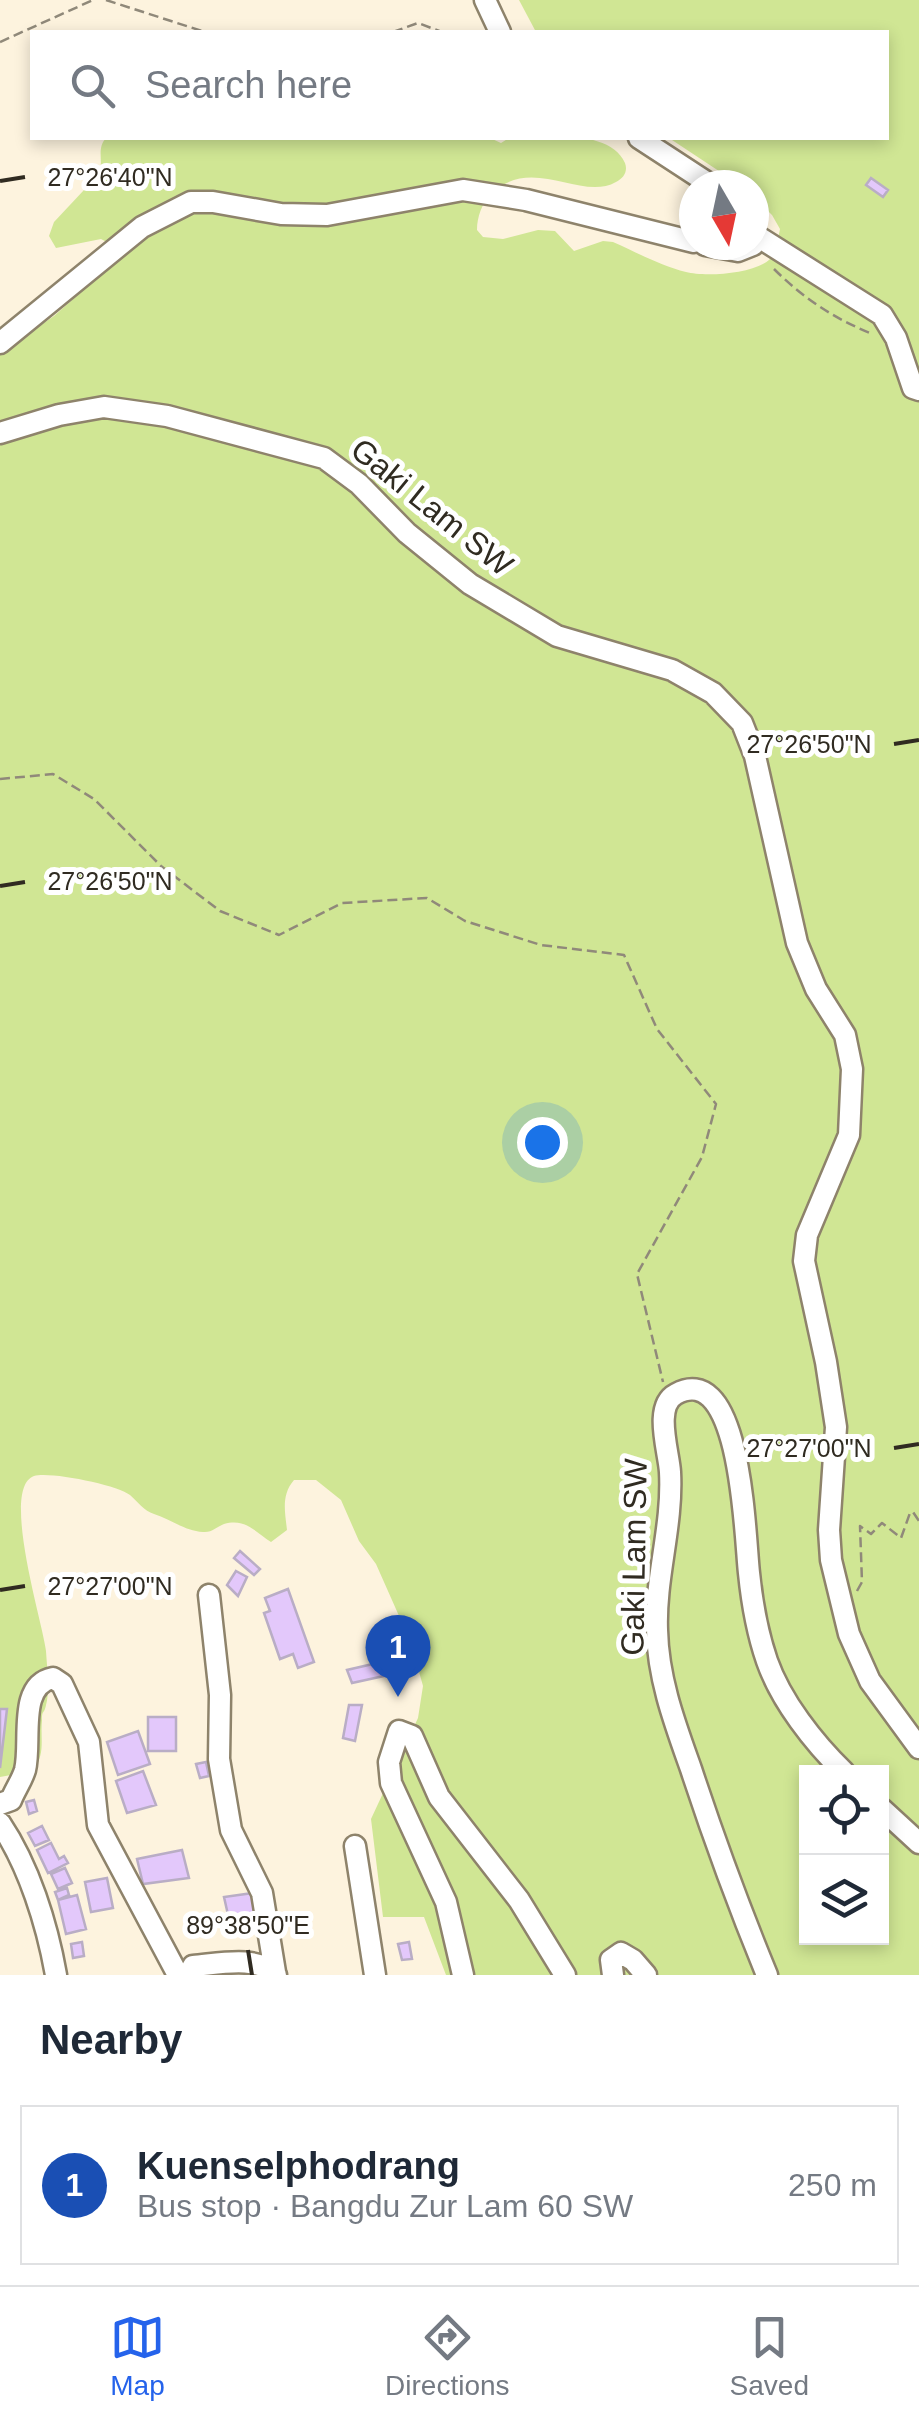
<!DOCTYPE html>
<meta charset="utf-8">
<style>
body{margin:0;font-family:Arial,sans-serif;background:#f2f2f3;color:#1f2937}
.controls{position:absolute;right:30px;bottom:30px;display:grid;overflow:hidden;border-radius:0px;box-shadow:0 5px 15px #0003}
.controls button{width:90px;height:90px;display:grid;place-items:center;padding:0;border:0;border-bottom:2px solid #e0e1e3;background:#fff;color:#1f2937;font:50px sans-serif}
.compass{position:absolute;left:679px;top:170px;width:90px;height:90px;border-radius:50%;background:#fff;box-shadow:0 5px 15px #0003;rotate:171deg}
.you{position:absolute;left:542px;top:1142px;width:35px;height:35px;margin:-25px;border:8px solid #fff;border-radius:50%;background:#1a73e8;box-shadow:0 0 0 15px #1a73e833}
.badge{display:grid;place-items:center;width:65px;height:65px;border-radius:50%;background:#2563eb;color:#fff;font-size:32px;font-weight:700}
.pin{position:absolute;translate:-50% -82px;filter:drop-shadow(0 2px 5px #0008)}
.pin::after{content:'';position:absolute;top:52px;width:35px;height:30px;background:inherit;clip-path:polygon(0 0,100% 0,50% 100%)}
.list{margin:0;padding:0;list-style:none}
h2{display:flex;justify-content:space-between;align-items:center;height:130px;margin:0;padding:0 40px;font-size:42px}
h2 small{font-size:32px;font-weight:400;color:#747a83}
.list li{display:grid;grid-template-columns:65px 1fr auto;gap:30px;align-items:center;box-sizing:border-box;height:160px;margin:0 20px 20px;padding:0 20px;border:2px solid #e0e1e3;border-radius:0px}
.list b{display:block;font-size:38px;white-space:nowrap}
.list p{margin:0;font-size:32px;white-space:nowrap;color:#747a83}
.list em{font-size:32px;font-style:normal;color:#747a83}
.icon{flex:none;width:55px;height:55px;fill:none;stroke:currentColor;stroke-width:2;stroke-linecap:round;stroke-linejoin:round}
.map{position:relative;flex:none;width:919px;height:1975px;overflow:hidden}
.search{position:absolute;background:#fff;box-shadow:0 5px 15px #0003;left:30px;right:30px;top:30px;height:110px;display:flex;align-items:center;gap:25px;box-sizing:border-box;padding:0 35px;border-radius:0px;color:#747a83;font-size:38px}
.sheet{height:310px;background:#fff}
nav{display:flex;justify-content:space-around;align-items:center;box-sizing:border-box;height:140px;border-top:2px solid #e0e1e3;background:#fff;font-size:28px;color:#747a83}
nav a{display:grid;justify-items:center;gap:5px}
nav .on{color:#2563eb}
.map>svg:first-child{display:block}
.green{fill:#d0e694;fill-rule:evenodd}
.building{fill:#e3c8fb;stroke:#b9adc5;stroke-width:2.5}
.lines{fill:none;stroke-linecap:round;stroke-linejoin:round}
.minor-casing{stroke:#8e836b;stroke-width:25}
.path{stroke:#90897a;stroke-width:2.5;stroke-dasharray:10 5;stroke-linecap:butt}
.minor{stroke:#fff;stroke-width:20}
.ticks{fill:none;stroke:#302b21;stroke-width:4}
.labels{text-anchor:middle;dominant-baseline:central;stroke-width:10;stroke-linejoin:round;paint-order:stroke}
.street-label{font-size:32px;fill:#302b21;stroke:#fff}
.ticks-label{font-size:25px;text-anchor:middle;fill:#302b21;stroke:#fff;stroke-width:10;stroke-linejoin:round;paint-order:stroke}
</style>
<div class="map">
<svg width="919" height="1975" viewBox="0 0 919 1975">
<rect width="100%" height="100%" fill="#fdf3de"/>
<path class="green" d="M 519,0 L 919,0 L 919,1975 L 446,1975 L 424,1917 L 383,1917 L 371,1819 L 418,1718 L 423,1686 L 411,1643 L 376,1564 L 359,1541 L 341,1500 L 316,1480 L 294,1480 C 281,1495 285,1512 287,1530 L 271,1542 C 255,1532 246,1518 224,1524 C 216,1527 212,1533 203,1532 C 185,1531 170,1519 154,1514 C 144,1511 138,1502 130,1495 C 118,1485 49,1471 34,1476 C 0,1488 43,1623 46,1651 C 47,1667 50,1690 46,1705 C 44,1715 42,1709 42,1720 C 40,1739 46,1753 33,1771 L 0,1777 L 0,353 L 54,316 L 126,252 L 101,239 L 56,248 L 49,236 L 54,222 L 99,174 C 104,161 96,149 106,138 L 490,138 L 501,143 L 509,138 C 542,138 609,127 625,163 C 628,171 624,178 616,182 C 581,202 532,154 491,194 C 482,203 477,217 477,230 L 483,237 L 503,239 L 538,230 L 555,231 L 574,251 L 603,241 L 613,242 C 636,252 661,266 686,272 C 705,277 755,274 770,259 C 776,252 778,239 780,229 L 772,215 L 754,197 L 754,185 L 740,185 L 669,138 L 886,138 L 886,32 L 536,32 ZM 806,1772 L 882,1772 L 882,1938 L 806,1938 Z"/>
<path class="building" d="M 871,178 L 888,190 L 883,197 L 866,185 Z
M 240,1551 L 260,1569 L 254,1575 L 234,1558 Z
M 236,1571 L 247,1577 L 238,1596 L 227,1585 Z
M 288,1589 L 314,1662 L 298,1668 L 293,1654 L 280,1659 L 264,1613 L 270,1611 L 265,1598 Z
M 390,1660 L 393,1674 L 352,1683 L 347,1670 Z
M 349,1705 L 362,1705 L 355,1741 L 343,1738 Z
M 0,1709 L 7,1709 L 0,1768 Z
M 148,1717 L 176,1717 L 176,1751 L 148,1751 Z
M 138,1731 L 150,1764 L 118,1775 L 107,1742 Z
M 206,1762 L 209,1776 L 200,1778 L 196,1764 Z
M 143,1771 L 156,1805 L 127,1813 L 116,1781 Z
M 34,1800 L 37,1811 L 29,1814 L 26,1802 Z
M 42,1826 L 49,1840 L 35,1846 L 28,1833 Z
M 51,1843 L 59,1859 L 64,1856 L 68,1863 L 48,1873 L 37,1850 Z
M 182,1850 L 189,1878 L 143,1884 L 137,1859 Z
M 65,1868 L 72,1883 L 58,1889 L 51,1874 Z
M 107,1878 L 113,1908 L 91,1912 L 85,1882 Z
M 67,1888 L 69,1895 L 58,1900 L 55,1892 Z
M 253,1893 L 259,1924 L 231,1928 L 224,1897 Z
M 77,1895 L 86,1929 L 66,1934 L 58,1900 Z
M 82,1942 L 84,1956 L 73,1958 L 71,1944 Z
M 409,1942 L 412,1959 L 402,1960 L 398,1944 Z"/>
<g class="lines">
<defs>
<path id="minor" d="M 485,0 L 500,32
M 639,138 L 711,185
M 757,236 L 882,315 L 896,338 L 913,388 L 919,390
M 705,245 L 738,251 L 753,245
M 0,343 L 142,227 L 191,202 L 213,202 L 281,214 L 327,215 L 463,190 L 526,200 L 694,242
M 0,433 L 59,415 L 104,407 L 167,416 L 324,458 L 359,484 L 407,533 L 470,584 L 557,636 L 672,670 L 713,693 L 742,723 L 755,756 L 797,943 L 816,989 L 845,1035 L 852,1069 L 849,1135 L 807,1235 L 804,1261 L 826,1362 L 836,1427 L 829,1530 L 831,1560 L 849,1634 L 870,1681 L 919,1748
M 209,1595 L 220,1695 L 219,1759 L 231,1830 L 262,1893 L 275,1972
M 0,1804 L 11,1800 C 15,1790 22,1780 25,1770 C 32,1742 17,1685 53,1678 L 62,1684 L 89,1742 L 98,1825 L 178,1975
M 882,1809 L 919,1843
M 0,1823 C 29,1866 47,1924 56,1975
M 355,1846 L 375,1975
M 188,1975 L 193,1966 C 219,1964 258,1955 276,1975
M 463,1975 L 446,1902 L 391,1783 L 389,1762 L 399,1731 L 412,1736 L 439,1797 L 519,1900 L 565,1975
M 613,1975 L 611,1960 L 621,1953 L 633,1960 L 646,1975
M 767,1975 C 739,1907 714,1839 691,1769 C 675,1724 658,1679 657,1630 C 655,1577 673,1526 670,1472 C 669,1452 653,1406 676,1394 C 742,1358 745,1540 749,1573 C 752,1603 757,1632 767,1661 C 781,1701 814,1743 844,1772"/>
</defs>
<use href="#minor" class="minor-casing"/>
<path class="path" d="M 106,0 L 205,32
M 393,32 L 418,23 L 442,32
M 0,42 L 93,0
M 774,269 C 802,297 833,318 870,333
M 0,779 L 53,774 L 94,799 L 161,866 L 220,911 L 279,935 L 342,903 L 427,898 L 465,921 L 541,945 L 624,955 L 657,1029 L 716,1104 L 702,1157 L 637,1274 L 663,1382
M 857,1591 L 862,1582 L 860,1526 L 871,1534 L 882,1523 L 901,1538 L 910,1513 L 913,1512 L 919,1521"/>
<use href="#minor" class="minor"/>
</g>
<path class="ticks" d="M 0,181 L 25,177M 894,744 L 919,740M 0,886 L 25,882M 894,1448 L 919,1444M 0,1590 L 25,1586M 248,1950 L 252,1975"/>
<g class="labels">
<g class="street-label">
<text transform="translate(432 507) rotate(39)">Gaki Lam SW</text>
<text transform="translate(634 1557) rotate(-89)">Gaki Lam SW</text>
</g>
</g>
<g class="ticks-label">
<text x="110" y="186">27°26'40"N</text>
<text x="809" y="753">27°26'50"N</text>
<text x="110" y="890">27°26'50"N</text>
<text x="809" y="1457">27°27'00"N</text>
<text x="110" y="1595">27°27'00"N</text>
<text x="248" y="1934">89°38'50"E</text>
</g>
</svg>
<div class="controls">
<button><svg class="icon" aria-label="locate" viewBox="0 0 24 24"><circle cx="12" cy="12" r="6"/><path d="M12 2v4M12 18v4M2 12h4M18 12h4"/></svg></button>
<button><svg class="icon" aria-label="layers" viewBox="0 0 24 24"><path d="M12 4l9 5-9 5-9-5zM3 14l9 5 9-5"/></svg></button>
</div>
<svg class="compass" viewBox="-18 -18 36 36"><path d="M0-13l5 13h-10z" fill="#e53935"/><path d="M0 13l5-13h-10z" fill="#747a83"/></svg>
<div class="you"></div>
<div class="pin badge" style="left:398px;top:1697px;background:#1a4fb4">1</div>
<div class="search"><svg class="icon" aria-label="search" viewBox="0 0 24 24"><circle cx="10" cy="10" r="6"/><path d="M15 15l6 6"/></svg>Search here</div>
</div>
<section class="sheet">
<h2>Nearby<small></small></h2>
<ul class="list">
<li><span class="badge" style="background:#1a4fb4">1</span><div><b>Kuenselphodrang</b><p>Bus stop · Bangdu Zur Lam 60 SW</p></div><em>250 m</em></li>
</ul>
</section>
<nav>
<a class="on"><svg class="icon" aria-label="map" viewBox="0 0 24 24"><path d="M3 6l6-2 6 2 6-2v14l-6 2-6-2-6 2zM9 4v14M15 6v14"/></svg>Map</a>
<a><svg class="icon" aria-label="directions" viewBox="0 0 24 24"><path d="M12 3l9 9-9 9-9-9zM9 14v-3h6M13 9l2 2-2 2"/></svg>Directions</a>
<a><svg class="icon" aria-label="saved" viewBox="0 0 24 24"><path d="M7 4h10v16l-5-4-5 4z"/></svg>Saved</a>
</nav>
